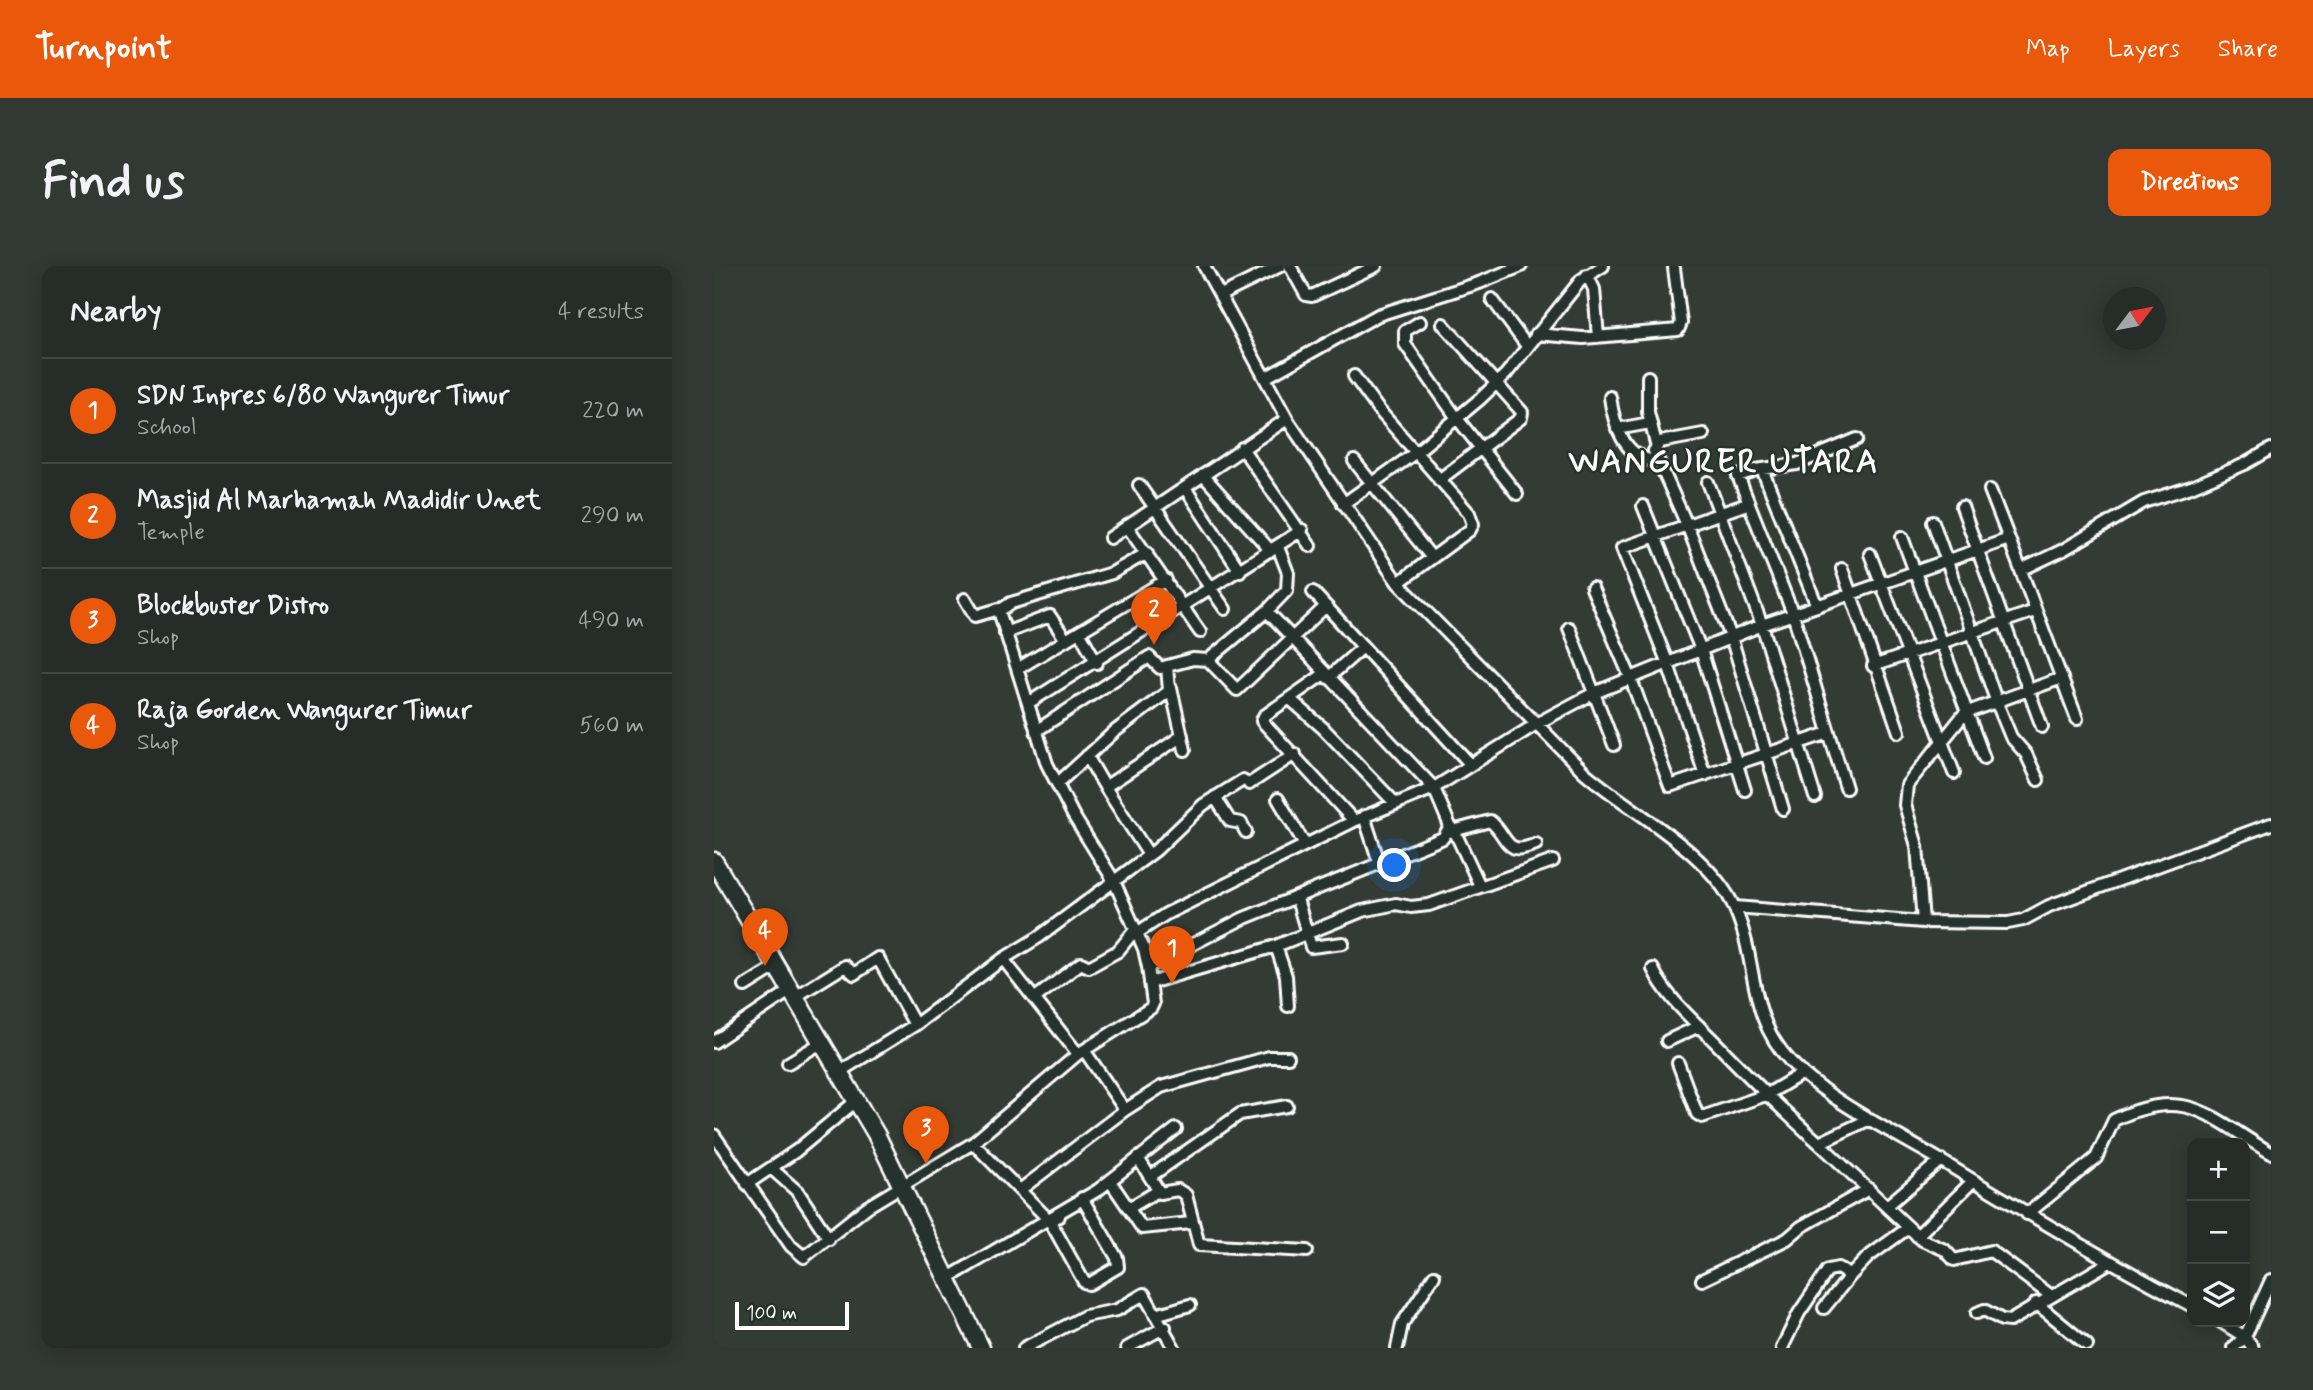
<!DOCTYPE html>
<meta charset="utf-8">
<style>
body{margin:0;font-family:Mynerve,sans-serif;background:#323834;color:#f1f3f6}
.controls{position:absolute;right:21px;bottom:21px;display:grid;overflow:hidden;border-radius:14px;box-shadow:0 4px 18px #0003}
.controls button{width:63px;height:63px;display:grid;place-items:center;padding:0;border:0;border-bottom:2px solid #424845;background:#262c28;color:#f1f3f6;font:35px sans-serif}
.compass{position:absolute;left:1389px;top:21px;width:63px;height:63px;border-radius:50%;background:#262c28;box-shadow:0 4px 18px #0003;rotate:58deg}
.scale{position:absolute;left:21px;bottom:18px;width:114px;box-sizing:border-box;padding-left:7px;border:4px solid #fff;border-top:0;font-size:19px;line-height:24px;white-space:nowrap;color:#fff;-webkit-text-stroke:5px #26332d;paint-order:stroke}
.you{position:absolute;left:681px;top:600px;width:24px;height:24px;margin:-18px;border:5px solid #fff;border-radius:50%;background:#1a73e8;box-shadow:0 0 0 10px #1a73e833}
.badge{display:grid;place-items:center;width:46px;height:46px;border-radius:50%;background:#ea580c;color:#fff;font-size:23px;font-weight:700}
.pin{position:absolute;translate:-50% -58px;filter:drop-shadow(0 2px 4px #0008)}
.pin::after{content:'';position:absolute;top:37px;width:24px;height:21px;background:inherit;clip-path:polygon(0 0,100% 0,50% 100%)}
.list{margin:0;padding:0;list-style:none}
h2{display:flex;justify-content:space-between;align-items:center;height:91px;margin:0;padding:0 28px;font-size:30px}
h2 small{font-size:23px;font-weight:400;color:#a4a7a8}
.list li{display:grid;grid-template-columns:46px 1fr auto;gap:21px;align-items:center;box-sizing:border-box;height:105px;padding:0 28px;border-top:2px solid #424845}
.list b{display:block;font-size:26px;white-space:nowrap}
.list p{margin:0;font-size:23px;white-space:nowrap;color:#a4a7a8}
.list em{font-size:23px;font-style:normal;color:#a4a7a8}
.icon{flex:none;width:38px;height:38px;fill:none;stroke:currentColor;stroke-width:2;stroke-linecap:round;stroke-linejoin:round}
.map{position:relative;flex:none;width:1557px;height:1082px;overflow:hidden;border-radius:14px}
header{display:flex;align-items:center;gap:42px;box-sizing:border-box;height:98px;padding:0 35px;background:#ea580c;color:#fff}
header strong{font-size:33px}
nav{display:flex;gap:38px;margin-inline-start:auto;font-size:24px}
.intro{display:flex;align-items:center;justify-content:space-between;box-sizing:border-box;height:168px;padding:0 42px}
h1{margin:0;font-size:49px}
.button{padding:18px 32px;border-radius:14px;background:#ea580c;color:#fff;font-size:24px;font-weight:700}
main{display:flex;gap:42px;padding:0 42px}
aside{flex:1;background:#262c28;border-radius:14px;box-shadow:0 4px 18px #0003}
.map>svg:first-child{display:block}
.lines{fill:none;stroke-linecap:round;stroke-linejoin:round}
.minor-casing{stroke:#fff;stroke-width:16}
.highway-casing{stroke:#fff;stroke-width:21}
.minor{stroke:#26332d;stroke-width:10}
.highway{stroke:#26332d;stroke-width:16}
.labels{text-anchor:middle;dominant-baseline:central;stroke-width:5;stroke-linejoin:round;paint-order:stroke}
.district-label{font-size:33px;font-weight:bold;letter-spacing:2px;fill:#fff;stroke:#26332d}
</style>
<header>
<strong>Turnpoint</strong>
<nav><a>Map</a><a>Layers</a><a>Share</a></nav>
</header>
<div class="intro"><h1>Find us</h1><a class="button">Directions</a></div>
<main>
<aside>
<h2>Nearby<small>4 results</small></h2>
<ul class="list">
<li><span class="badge">1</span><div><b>SDN Inpres 6/80 Wangurer Timur</b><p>School</p></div><em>220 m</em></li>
<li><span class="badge">2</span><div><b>Masjid Al Marhamah Madidir Unet</b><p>Temple</p></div><em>290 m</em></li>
<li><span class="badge">3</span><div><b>Blockbuster Distro</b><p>Shop</p></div><em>490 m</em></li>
<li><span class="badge">4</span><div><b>Raja Gorden Wangurer Timur</b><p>Shop</p></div><em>560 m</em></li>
</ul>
</aside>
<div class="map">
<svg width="1557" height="1082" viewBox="0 0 1557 1082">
<rect width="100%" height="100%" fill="#333b35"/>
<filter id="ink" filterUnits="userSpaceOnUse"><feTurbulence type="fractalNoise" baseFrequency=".0143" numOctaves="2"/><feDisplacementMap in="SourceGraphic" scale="14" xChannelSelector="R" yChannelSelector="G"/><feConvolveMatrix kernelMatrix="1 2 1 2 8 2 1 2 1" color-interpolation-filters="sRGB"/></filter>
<g filter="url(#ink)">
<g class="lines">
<defs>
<path id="minor" d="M 490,0 L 573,153 L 684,317 L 870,506 C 916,546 996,585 1021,643 C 1045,697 1032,748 1076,795 C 1111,833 1181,867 1226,894 C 1309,945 1392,995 1478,1040
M 576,0 L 592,29 L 598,30 L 662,0
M 873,9 L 880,23 L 884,71
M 507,29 L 566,0
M 778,33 L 813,80
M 706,56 L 691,65 L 691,78 L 742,151 L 803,228
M 822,68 L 869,72 L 964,64 L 967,57 L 960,2
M 640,110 L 664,143 L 755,247 L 759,258 L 756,264 L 684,317
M 934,111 L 934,146 L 942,178
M 551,112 L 664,49 L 765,17 L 807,0
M 896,131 C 900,159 910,194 944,195
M 903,163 L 936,157
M 989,168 L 946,176 L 940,185 L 973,259 L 1017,371 L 1069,543
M 528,182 L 596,280
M 640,195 L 718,292
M 1048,203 L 1103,340
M 489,209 L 557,285
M 725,214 L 807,152 L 808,146 L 729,58
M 994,216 L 1048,359 L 1101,531
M 425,219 L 511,343
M 471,222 L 526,305
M 1276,224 L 1295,273
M 629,238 L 701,187 L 766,133 L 792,108 L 867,14 L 889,0
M 929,240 L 987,384 L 1031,524
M 1248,241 L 1328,461
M 1219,256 L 1283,437 L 1297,471 L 1312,488 L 1324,514
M 413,260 L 486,366
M 1188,271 L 1270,492
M 396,272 L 573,153
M 433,287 L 398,307 L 297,337 L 285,345 L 333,498 L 359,549 L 400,615 L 430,683 L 434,701
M 1156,288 L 1240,507
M 1128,303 L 1185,466
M 1307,304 L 1349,284 L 1430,236 L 1477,221 L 1531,198 L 1557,183
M 878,322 L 917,413 L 956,520 L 1115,467
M 599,326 L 757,499
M 251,333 L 261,350 L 285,343
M 553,345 L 573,324 L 574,307 L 564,281
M 855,362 L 900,479
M 291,367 L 336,350 L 352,374
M 366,367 L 383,397
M 1159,400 L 1321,345
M 305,402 L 452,314
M 610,408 L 550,450 L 548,455 L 640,555
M 614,412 L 649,381
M 457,422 L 471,484
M 576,433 L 609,462 L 682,538
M 316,436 L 588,264
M 322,465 L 435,391 L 446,402 L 479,393 L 494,394 L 523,424 L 612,340
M 373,490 L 391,521 L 468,470
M 991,509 L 954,398 L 908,282 L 1033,238
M 344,517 L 400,466 L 455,425 L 453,400
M 535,518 L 581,488
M 391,521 L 435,589
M 1132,522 L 1079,348 L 1024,210 L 1042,204 L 1083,198 L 1143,173
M 501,531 L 516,555 L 527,557 L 532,566
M 564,533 L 591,579
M 650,550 L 666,599
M 740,564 L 766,620
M 735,566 L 776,555 C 795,570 790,592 822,578
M 583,633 L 597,681 L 629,677
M 1021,641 L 1209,656 L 1294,657 L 1309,654 L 1335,640 L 1557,558
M 1209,656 L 1203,580 L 1191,539 L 1193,519 L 1251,447 L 1348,412
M 562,680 L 572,710 L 574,740
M 289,693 L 364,788
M 939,703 C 952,731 979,754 1001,776 C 1035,811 1069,845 1105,877 L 1156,853
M 436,717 L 562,680 L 648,645 L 682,638 L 697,641 L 715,639 L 839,595
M 31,720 L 63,700
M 81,731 L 131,700 L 140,708 L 164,692 L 201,759
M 320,733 L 367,697 L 375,701 L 404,685 L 421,664 L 426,665 L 452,648 L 640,555 L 720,522 L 553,345 L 494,394
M 953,775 L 985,760
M 0,776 L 77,724
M 74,797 L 107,777
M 964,797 L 983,848 L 988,851 L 1052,829 L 1089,807
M 125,806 L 201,759 L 289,693 L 325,671 L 442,584 L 489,539 L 529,514
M 411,844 L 447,821 L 555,791 L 574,791
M 0,869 L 77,980 L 90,991 L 153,941 L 259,877 L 364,788 L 437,742 L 439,738 L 434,701 L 528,653 L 729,572 L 736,560 L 720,522 L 824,457 L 880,427 L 1048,359 L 1295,273 L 1363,453
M 259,877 L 333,952
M 1105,877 L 1208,974 L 1231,984 L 1240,994 L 1277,985 L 1336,1029
M 424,892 L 446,927 L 464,924 L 472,929 L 485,979 L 593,985
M 57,902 L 84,926 L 115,973
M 437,910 L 526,848 L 573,840
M 396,915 L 428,962 L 477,957
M 33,918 L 82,885 L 142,835
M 306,924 L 411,844 L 370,784
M 1174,939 L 1227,894
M 415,942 L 444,925
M 1313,948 L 1382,892 L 1400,854 C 1473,818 1498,853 1557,887
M 345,950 L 336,955 L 370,1016 L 375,1018 L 404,1001 L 403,992 L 368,932
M 1203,970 L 1259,915
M 234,1012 L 384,924 L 462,863
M 988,1014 L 1073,973 L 1087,961 L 1155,923
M 1322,1037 L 1373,1079
M 1110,1042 L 1136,1010
M 1263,1047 L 1270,1044 L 1288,1054 L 1296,1055 L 1396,996
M 441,1049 L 476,1039
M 1507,1056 L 1531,1071 L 1539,1082
M 310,1082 L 371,1050 L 403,1044 L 430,1028 L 460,1082
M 413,1082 L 451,1061
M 683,1082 L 688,1058 L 720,1010
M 1068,1082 L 1085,1047 L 1114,1004 L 1124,1002 L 1136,1010 L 1154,991 L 1194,962
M 1519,1082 L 1531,1071 L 1557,1014"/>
<path id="highway" d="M 0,595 L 162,868 L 267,1082"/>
</defs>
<use href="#minor" class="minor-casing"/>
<use href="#highway" class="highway-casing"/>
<use href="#minor" class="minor"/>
<use href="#highway" class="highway"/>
</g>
</g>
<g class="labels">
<g class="district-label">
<text x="1010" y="197">WANGURER UTARA</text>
</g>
</g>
</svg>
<div class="controls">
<button>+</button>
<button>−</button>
<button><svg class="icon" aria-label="layers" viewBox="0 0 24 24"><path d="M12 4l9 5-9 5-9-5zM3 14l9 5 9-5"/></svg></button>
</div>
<svg class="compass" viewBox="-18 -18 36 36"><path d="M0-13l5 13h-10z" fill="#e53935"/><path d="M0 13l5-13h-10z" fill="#a4a7a8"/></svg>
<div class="scale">100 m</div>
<div class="you"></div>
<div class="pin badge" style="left:458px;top:718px">1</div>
<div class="pin badge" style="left:440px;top:379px">2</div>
<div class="pin badge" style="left:212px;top:898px">3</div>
<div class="pin badge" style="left:51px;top:700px">4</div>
</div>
</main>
